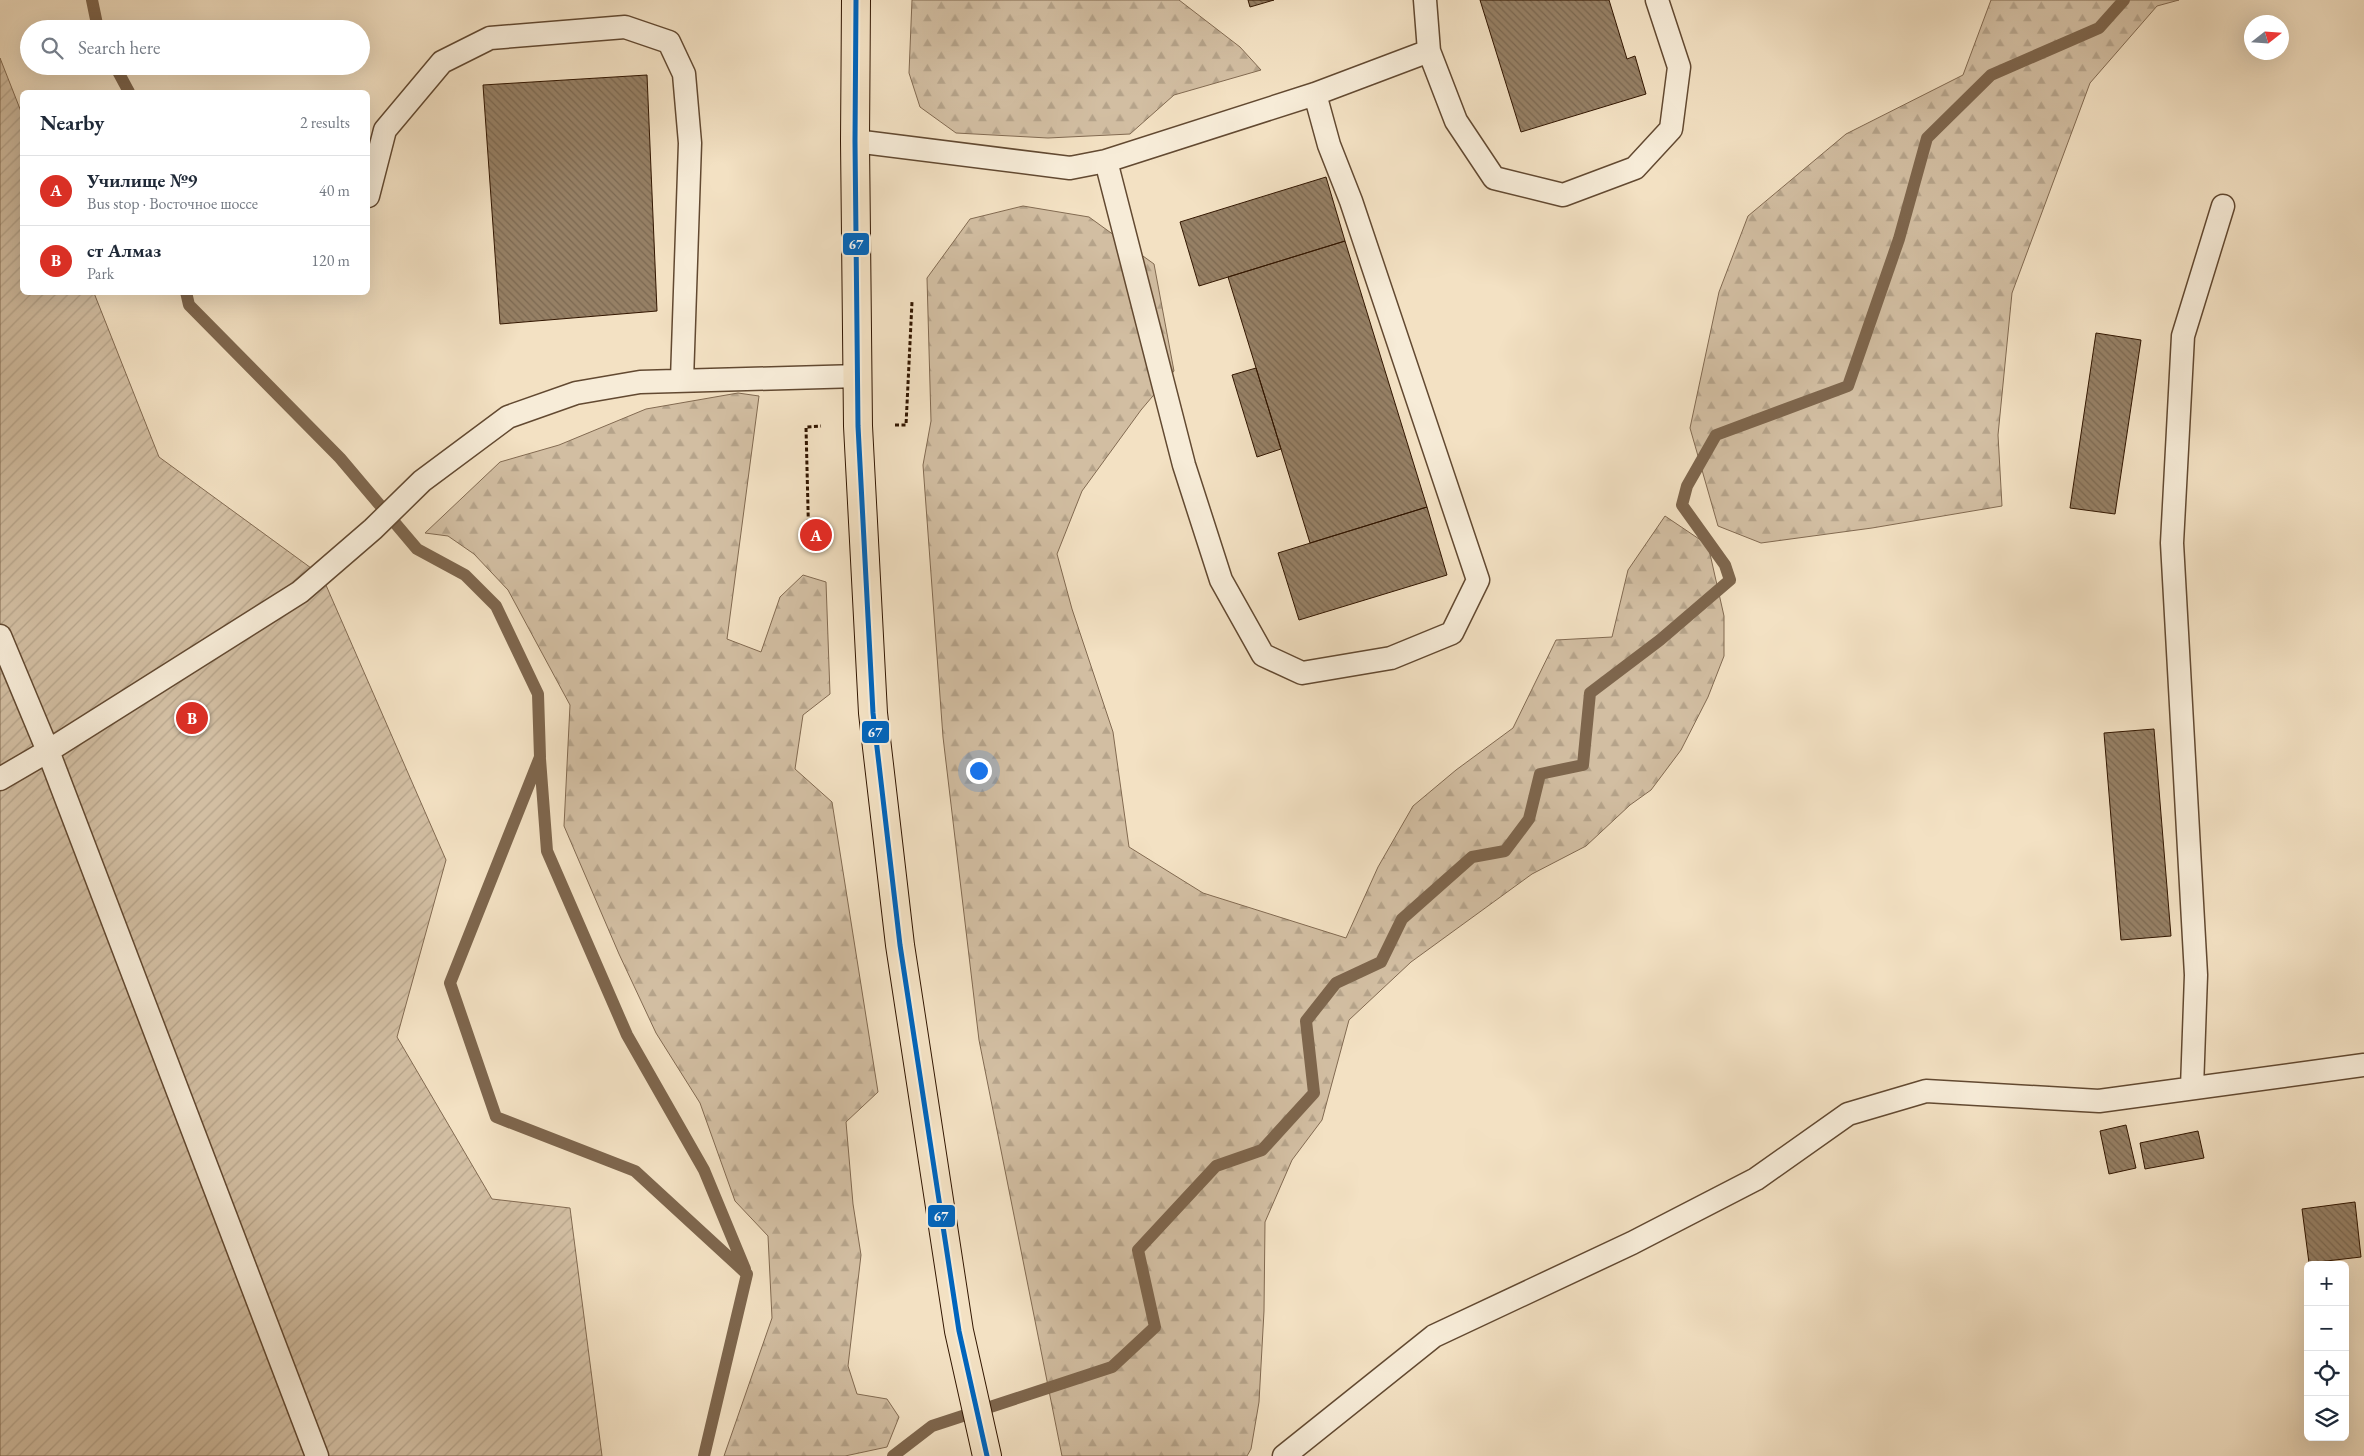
<!DOCTYPE html>
<meta charset="utf-8">
<style>
body{margin:0;font-family:"EB Garamond",serif;background:#f6f6f7;color:#1f2937}
.controls{position:absolute;right:15px;bottom:15px;display:grid;overflow:hidden;border-radius:8px;box-shadow:0 5px 20px #0002}
.controls button{width:45px;height:45px;display:grid;place-items:center;padding:0;border:0;border-bottom:1px solid #e0e1e3;background:#fff;color:#1f2937;font:25px sans-serif}
.compass{position:absolute;left:2244px;top:15px;width:45px;height:45px;border-radius:50%;background:#fff;box-shadow:0 5px 20px #0002;rotate:73deg}
.you{position:absolute;left:978px;top:770px;width:18px;height:18px;margin:-12px;border:4px solid #fff;border-radius:50%;background:#1a73e8;box-shadow:0 0 0 8px #1a73e833}
.badge{display:grid;place-items:center;width:32px;height:32px;border-radius:50%;background:#d93025;color:#fff;font-size:16px;font-weight:700}
.pin{position:absolute;translate:-50% -50%;border:2px solid #fff;box-shadow:0 1px 5px #0006}
.list{margin:0;padding:0;list-style:none}
h2{display:flex;justify-content:space-between;align-items:center;height:65px;margin:0;padding:0 20px;font-size:21px}
h2 small{font-size:16px;font-weight:400;color:#747a83}
.list li{display:grid;grid-template-columns:32px 1fr auto;gap:15px;align-items:center;box-sizing:border-box;height:70px;padding:0 20px;border-top:1px solid #e0e1e3}
.list b{display:block;font-size:19px;white-space:nowrap}
.list p{margin:0;font-size:16px;white-space:nowrap;color:#747a83}
.list em{font-size:16px;font-style:normal;color:#747a83}
.icon{flex:none;width:28px;height:28px;fill:none;stroke:currentColor;stroke-width:2;stroke-linecap:round;stroke-linejoin:round}
.map{position:relative;flex:none;width:2364px;height:1456px;overflow:hidden}
.search{position:absolute;background:#fff;box-shadow:0 5px 20px #0002;left:20px;top:20px;width:350px;height:55px;display:flex;align-items:center;gap:12px;box-sizing:border-box;padding:0 18px;border-radius:28px;color:#747a83;font-size:19px}
.panel{position:absolute;background:#fff;box-shadow:0 5px 20px #0002;left:20px;top:90px;width:350px;height:205px;border-radius:8px}
.map>svg:first-child{display:block}
.forest{fill:url(#forest-firs);stroke:#826a51}
.garden{fill:url(#garden-furrows);stroke:#826a51}
.lines{fill:none;stroke-linecap:round;stroke-linejoin:round}
.stream{stroke:#7e664d;stroke-width:12}
.building{fill:url(#building-back-hatch);stroke:#321600}
.lane-casing{stroke:#624931;stroke-width:25}
.primary-casing{stroke:#321600;stroke-width:30}
.path{stroke:#321600;stroke-width:3;stroke-dasharray:4 2.5;stroke-linecap:butt}
.lane{stroke:#f7ecd8;stroke-width:22}
.primary{stroke:#f3e1c3;stroke-width:28}
.bus-1-casing{stroke:#f7ecd8;stroke-width:9}
.bus-1{stroke:#0065bd;stroke-width:5}
.line-badge{stroke:#f7ecd8;stroke-width:2}
.badge-label{font-size:14px;text-anchor:middle;font-weight:bold;fill:#fff}
</style>
<div class="map">
<svg width="2364" height="1456" viewBox="0 0 2364 1456">
<defs>
<pattern id="forest-firs" width="22" height="20" patternUnits="userSpaceOnUse" patternTransform="scale(1.25)"><rect width="22" height="20" fill="#d2bea2"/><path d="M5 1l3.5 6h-7zM16 11l3.5 6h-7z" fill="#b5a38a"/></pattern>
<pattern id="garden-furrows" width="10" height="10" patternUnits="userSpaceOnUse" patternTransform="scale(1.25)"><rect width="10" height="10" fill="#d2bea2"/><path d="M-1 1l2-2M0 10L10 0M9 11l2-2" fill="none" stroke="#b5a38a"/></pattern>
<pattern id="building-back-hatch" width="6" height="6" patternUnits="userSpaceOnUse" patternTransform="scale(1.25)"><rect width="6" height="6" fill="#968065"/><path d="M-1 5l2 2M0 0l6 6M5-1l2 2" fill="none" stroke="#7b6851"/></pattern>
</defs>
<rect width="100%" height="100%" fill="#f3e1c3"/>
<filter id="stains"><feTurbulence type="fractalNoise" baseFrequency=".004" numOctaves="4"/><feColorMatrix values="0 0 0 0 .2 0 0 0 0 .09 0 0 0 0 .02 0 0 0 .5 -.17"/></filter>
<radialGradient id="worn" r=".72"><stop offset=".6" stop-color="#630" stop-opacity="0"/><stop offset="1" stop-color="#630" stop-opacity=".3"/></radialGradient>
<path class="forest" d="M 912,0 L 1179,0 L 1240,47 L 1261,70 L 1174,95 L 1130,134 L 1048,138 L 956,133 L 920,107 L 909,73 Z
M 1991,0 L 2179,0 L 2157,6 L 2090,83 L 2012,293 L 1998,435 L 2002,506 L 1872,528 L 1761,543 L 1718,526 L 1690,428 L 1719,292 L 1748,216 L 1846,134 L 1963,75 Z
M 1023,206 L 1089,217 L 1154,264 L 1174,371 L 1141,410 L 1082,491 L 1057,554 L 1072,609 L 1113,732 L 1129,847 L 1203,893 L 1346,938 L 1378,867 L 1413,806 L 1456,770 L 1513,728 L 1556,640 L 1612,637 L 1628,570 L 1665,516 L 1708,545 L 1724,616 L 1724,656 L 1708,697 L 1681,750 L 1651,790 L 1630,805 L 1586,846 L 1532,874 L 1411,962 L 1349,1020 L 1322,1120 L 1292,1160 L 1265,1222 L 1264,1311 L 1259,1402 L 1251,1449 L 1247,1456 L 1062,1456 L 979,1040 L 943,737 L 923,465 L 931,421 L 927,278 L 970,219 Z
M 738,393 L 759,396 L 727,639 L 761,652 L 780,597 L 803,575 L 826,582 L 830,694 L 803,715 L 795,769 L 832,802 L 878,1092 L 846,1122 L 853,1204 L 861,1255 L 848,1366 L 857,1394 L 887,1399 L 899,1417 L 887,1447 L 845,1456 L 724,1456 L 772,1318 L 768,1236 L 735,1201 L 700,1103 L 656,1033 L 619,954 L 564,826 L 570,705 L 508,590 L 474,554 L 448,536 L 425,533 L 500,462 L 559,445 L 646,409 Z"/>
<path class="garden" d="M 0,58 L 22,114 L 22,292 L 94,293 L 159,457 L 322,576 L 446,860 L 397,1037 L 492,1199 L 570,1208 L 602,1456 L 0,1456 Z"/>
<g class="lines">
<path class="stream" d="M 92,0 L 98,29
M 115,66 L 129,92
M 186,292 L 189,305 L 340,458 L 417,549 L 465,575 L 496,606 L 538,694 L 540,757 L 450,983 L 496,1117 L 635,1171 L 747,1274 L 704,1456
M 540,759 L 547,851 L 627,1035 L 704,1170 L 745,1269
M 893,1456 L 932,1426 L 1112,1367 L 1155,1327 L 1138,1250 L 1216,1166 L 1262,1150 L 1314,1093 L 1306,1021 L 1336,983 L 1381,962 L 1402,919 L 1472,857 L 1505,851 L 1529,819 L 1540,774 L 1583,765 L 1590,693 L 1660,640 L 1730,580 L 1725,565 L 1682,505 L 1687,486 L 1716,435 L 1848,386 L 1899,239 L 1927,138 L 1991,75 L 2099,28 L 2124,0"/>
</g>
<path class="building" d="M 1248,0 L 1274,0 L 1250,7 Z
M 1480,0 L 1609,0 L 1627,59 L 1635,56 L 1646,94 L 1521,132 Z
M 647,75 L 657,311 L 500,324 L 483,85 Z
M 1326,177 L 1345,241 L 1199,286 L 1180,222 Z
M 1345,241 L 1427,507 L 1310,543 L 1228,277 Z
M 2096,333 L 2141,340 L 2115,514 L 2070,508 Z
M 1256,368 L 1281,449 L 1257,457 L 1232,375 Z
M 1427,507 L 1447,575 L 1299,620 L 1278,553 Z
M 2154,729 L 2171,936 L 2121,940 L 2104,733 Z
M 2126,1125 L 2136,1168 L 2109,1174 L 2100,1131 Z
M 2198,1131 L 2204,1158 L 2145,1169 L 2140,1143 Z
M 2355,1202 L 2361,1257 L 2309,1263 L 2302,1209 Z"/>
<g class="lines">
<defs>
<path id="lane" d="M 1425,0 L 1429,51 L 1456,121 L 1494,178 L 1563,195 L 1635,168 L 1671,129 L 1679,67 L 1657,0
M 855,141 L 1070,168 L 1106,161 L 1315,94 L 1429,51
M 1106,161 L 1184,465 L 1221,580 L 1263,655 L 1302,673 L 1391,658 L 1452,633 L 1478,580 L 1351,201 L 1329,145 L 1315,94
M 368,196 L 385,130 L 442,62 L 490,38 L 625,27 L 669,42 L 684,74 L 690,143 L 682,380
M 0,636 L 48,751 L 317,1456
M 0,779 L 48,751 L 300,592 L 373,529 L 422,481 L 508,417 L 576,393 L 640,382 L 859,376
M 2192,1088 L 2196,975 L 2172,543 L 2183,336 L 2223,206
M 1284,1456 L 1434,1336 L 1632,1243 L 1756,1179 L 1848,1114 L 1926,1091 L 2099,1101 L 2364,1065"/>
<path id="primary" d="M 856,0 L 855,141 L 858,426 L 873,713 L 900,945 L 959,1331 L 987,1456"/>
</defs>
<use href="#lane" class="lane-casing"/>
<use href="#primary" class="primary-casing"/>
<path class="path" d="M 895,425 L 906,425 L 912,302
M 809,549 L 806,427 L 821,426"/>
<use href="#lane" class="lane"/>
<use href="#primary" class="primary"/>
<defs>
<path id="bus-1" d="M 856,0 L 855,141 L 858,426 L 873,713 L 900,945 L 959,1331 L 987,1456"/>
</defs>
<use href="#bus-1" class="bus-1-casing"/>
<use href="#bus-1" class="bus-1"/>
</g>
<g class="line-badge">
<rect x="842" y="232" width="28" height="24" rx="5" fill="#0065bd"/>
<rect x="861" y="720" width="29" height="24" rx="5" fill="#0065bd"/>
<rect x="927" y="1204" width="29" height="24" rx="5" fill="#0065bd"/>
</g>
<g class="badge-label">
<text x="856" y="249">67</text>
<text x="875" y="737">67</text>
<text x="941" y="1221">67</text>
</g>
<rect width="100%" height="100%" filter="url(#stains)"/>
<rect width="100%" height="100%" fill="url(#worn)"/>
</svg>
<div class="controls">
<button>+</button>
<button>−</button>
<button><svg class="icon" aria-label="locate" viewBox="0 0 24 24"><circle cx="12" cy="12" r="6"/><path d="M12 2v4M12 18v4M2 12h4M18 12h4"/></svg></button>
<button><svg class="icon" aria-label="layers" viewBox="0 0 24 24"><path d="M12 4l9 5-9 5-9-5zM3 14l9 5 9-5"/></svg></button>
</div>
<svg class="compass" viewBox="-18 -18 36 36"><path d="M0-13l5 13h-10z" fill="#e53935"/><path d="M0 13l5-13h-10z" fill="#747a83"/></svg>
<div class="you"></div>
<div class="pin badge" style="left:816px;top:535px">A</div>
<div class="pin badge" style="left:192px;top:718px">B</div>
<div class="search"><svg class="icon" aria-label="search" viewBox="0 0 24 24"><circle cx="10" cy="10" r="6"/><path d="M15 15l6 6"/></svg>Search here</div>
<section class="panel">
<h2>Nearby<small>2 results</small></h2>
<ul class="list">
<li><span class="badge">A</span><div><b>Училище №9</b><p>Bus stop · Восточное шоссе</p></div><em>40 m</em></li>
<li><span class="badge">B</span><div><b>ст Алмаз</b><p>Park</p></div><em>120 m</em></li>
</ul>
</section>
</div>
